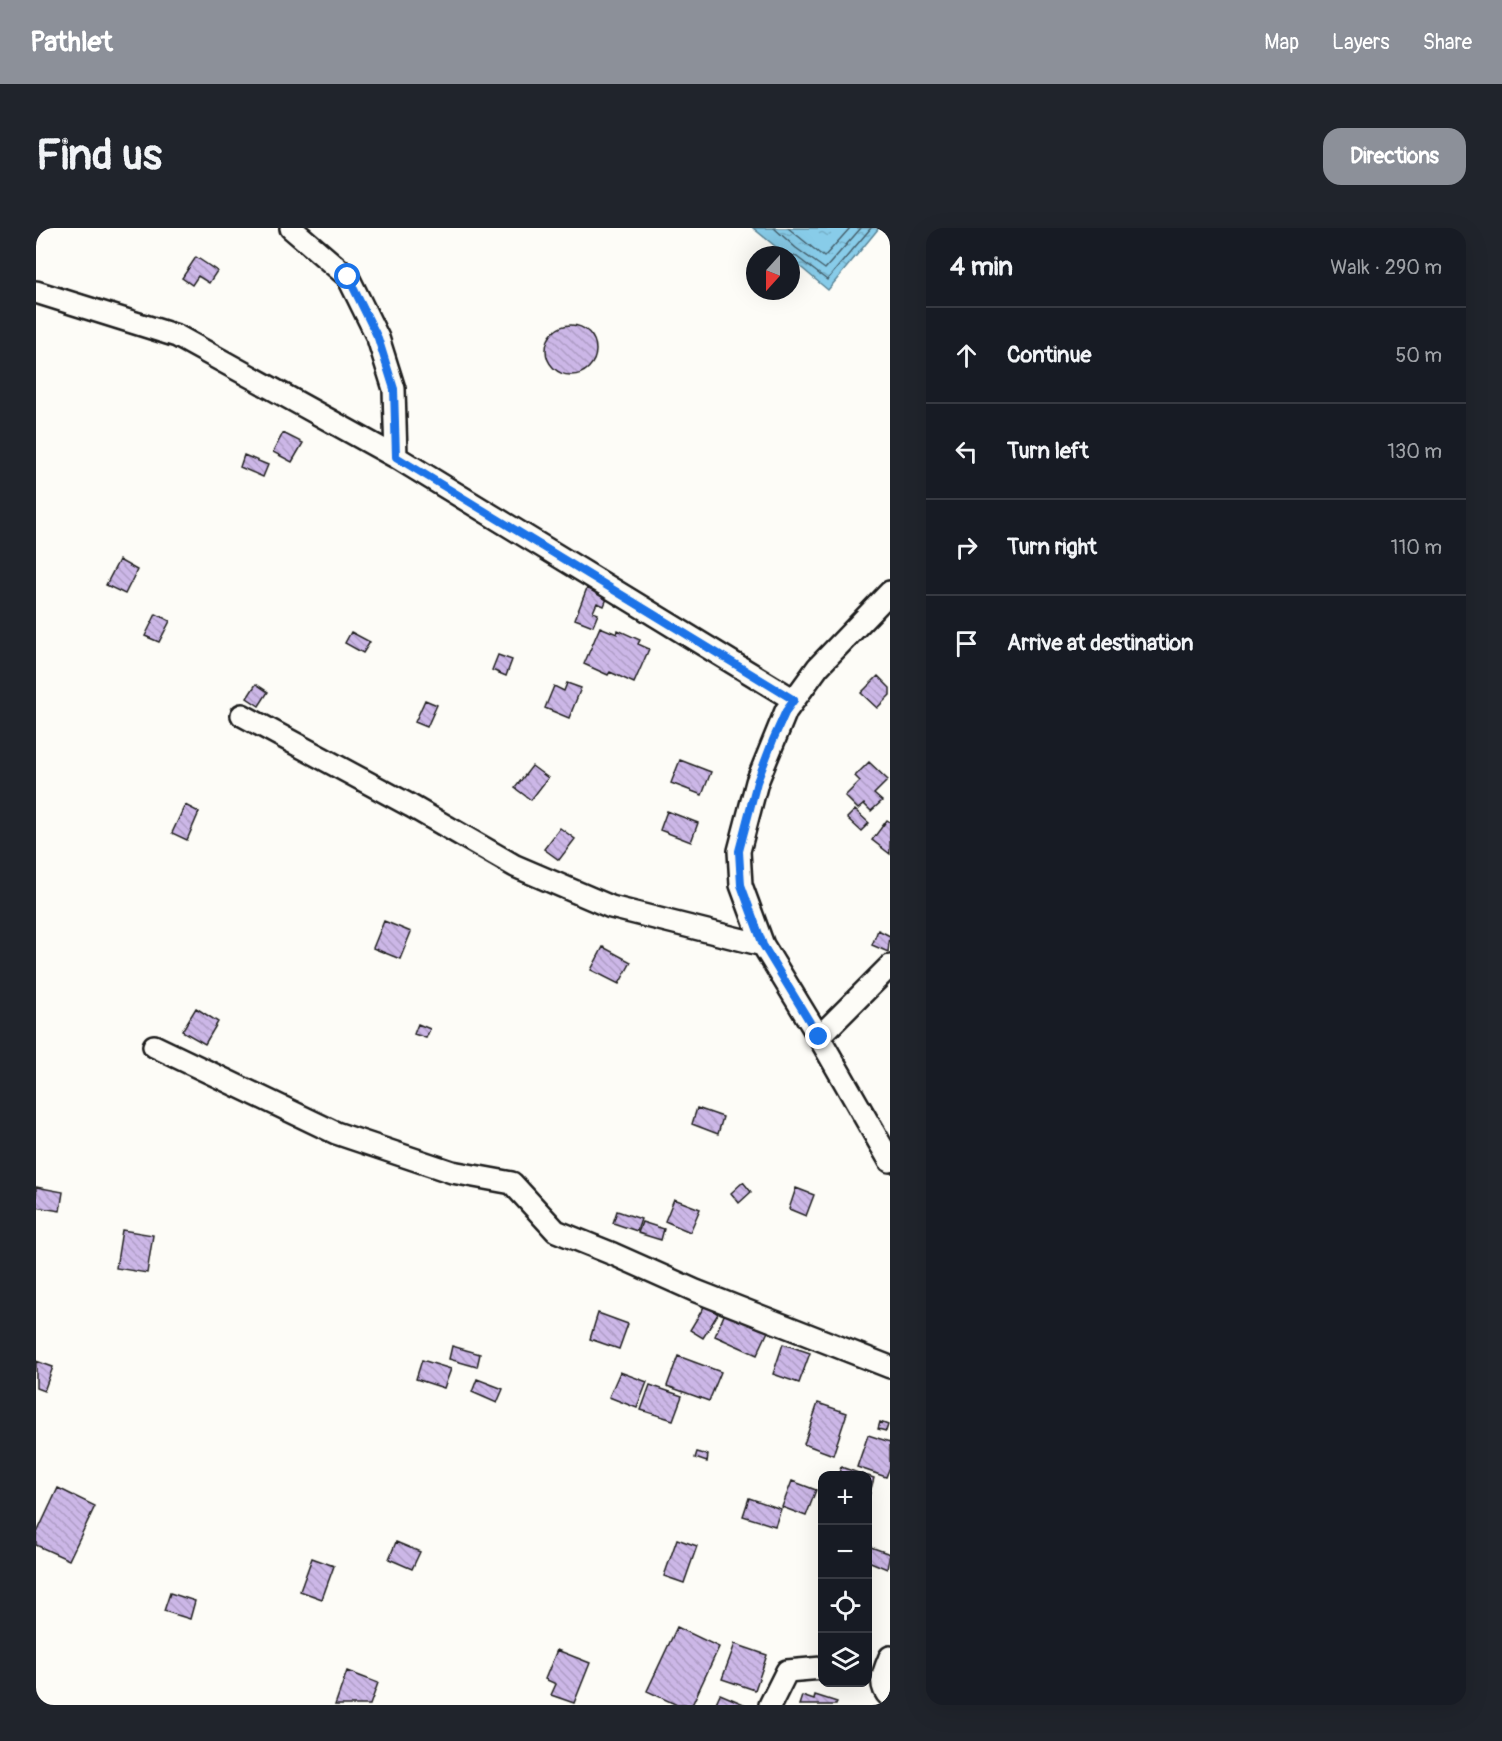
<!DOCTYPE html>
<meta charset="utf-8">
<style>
body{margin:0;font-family:Pangolin,sans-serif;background:#20242c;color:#f1f3f6}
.controls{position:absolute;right:18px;bottom:18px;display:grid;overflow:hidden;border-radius:12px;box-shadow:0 6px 24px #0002}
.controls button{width:54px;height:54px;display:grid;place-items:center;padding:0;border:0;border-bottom:2px solid #363941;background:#171b24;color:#f1f3f6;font:30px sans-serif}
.compass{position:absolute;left:710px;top:18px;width:54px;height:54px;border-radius:50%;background:#171b24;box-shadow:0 6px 24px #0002;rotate:201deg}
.stop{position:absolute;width:18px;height:18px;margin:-14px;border:4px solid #1a73e8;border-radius:50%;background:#fff}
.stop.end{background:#1a73e8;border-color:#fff;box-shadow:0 2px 6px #0008}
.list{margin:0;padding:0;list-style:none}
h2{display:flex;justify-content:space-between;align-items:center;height:78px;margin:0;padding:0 24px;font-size:26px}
h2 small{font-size:20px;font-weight:400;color:#9ea1a6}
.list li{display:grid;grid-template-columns:39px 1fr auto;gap:18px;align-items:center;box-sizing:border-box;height:96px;padding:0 24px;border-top:2px solid #363941}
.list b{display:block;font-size:22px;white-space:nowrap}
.list em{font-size:20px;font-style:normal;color:#9ea1a6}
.icon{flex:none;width:33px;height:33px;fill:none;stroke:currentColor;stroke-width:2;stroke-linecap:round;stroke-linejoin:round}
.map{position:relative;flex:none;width:854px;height:1477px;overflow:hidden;border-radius:18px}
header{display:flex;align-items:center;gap:36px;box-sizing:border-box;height:84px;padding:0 30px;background:#8c9099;color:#fff}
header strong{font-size:28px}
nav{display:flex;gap:33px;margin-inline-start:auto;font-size:21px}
.intro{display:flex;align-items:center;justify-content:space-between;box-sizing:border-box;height:144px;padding:0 36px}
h1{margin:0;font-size:42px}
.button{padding:15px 27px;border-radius:18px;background:#8c9099;color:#fff;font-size:21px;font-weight:700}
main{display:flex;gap:36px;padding:0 36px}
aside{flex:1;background:#171b24;border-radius:18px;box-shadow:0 6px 24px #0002}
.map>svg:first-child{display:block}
.water{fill:url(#water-ripples);stroke:#5d8697;stroke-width:1.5}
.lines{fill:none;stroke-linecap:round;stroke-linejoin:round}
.shore{stroke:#47626e;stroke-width:1.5}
.building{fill:url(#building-back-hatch);stroke:#1c1c1c;stroke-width:1.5}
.street-casing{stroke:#1c1c1c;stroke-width:26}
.street{stroke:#fdfcf7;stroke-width:21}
.route{stroke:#1a73e8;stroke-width:8}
</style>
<header>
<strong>Pathlet</strong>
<nav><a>Map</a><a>Layers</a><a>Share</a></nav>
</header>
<div class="intro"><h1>Find us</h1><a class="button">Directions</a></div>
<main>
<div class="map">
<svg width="854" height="1477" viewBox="0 0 854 1477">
<defs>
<pattern id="water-ripples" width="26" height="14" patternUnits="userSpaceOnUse" patternTransform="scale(1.5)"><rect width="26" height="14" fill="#88cce9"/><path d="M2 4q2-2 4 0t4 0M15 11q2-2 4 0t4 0" fill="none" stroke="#75afc7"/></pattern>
<pattern id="building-back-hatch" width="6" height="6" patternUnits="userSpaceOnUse" patternTransform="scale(1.5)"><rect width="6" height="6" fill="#ccb7e7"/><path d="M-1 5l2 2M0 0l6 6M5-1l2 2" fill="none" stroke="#af9dc6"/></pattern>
</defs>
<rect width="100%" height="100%" fill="#fdfcf7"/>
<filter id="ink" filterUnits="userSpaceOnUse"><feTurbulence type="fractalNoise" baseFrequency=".0167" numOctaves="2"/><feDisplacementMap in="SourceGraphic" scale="12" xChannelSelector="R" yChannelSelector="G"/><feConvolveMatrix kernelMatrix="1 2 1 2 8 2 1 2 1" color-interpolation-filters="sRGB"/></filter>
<g filter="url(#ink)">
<path class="water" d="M 717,0 L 843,0 L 792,62 L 755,31 L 755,27 L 750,27 Z"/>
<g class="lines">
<path class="shore" d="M 738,0 L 760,20 L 789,41 L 825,0
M 752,0 L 788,29 L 814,0
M 755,27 L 761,29 L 791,52 L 835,0"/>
</g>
<path class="building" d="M 160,29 L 181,43 L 173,55 L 162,48 L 156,57 L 146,50 Z
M510 122a25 25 0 1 1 50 0a25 25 0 1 1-50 0Z
M 247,205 L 267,215 L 256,234 L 237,224 Z
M 208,227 L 232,237 L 227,249 L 204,239 Z
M 83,332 L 101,342 L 89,366 L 70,357 Z
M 551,360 L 572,368 L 568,378 L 561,375 L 557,384 L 562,386 L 557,398 L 539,391 Z
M 120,386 L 134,393 L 123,414 L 109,408 Z
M 564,399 L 581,406 L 582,402 L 604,412 L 602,416 L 613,421 L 598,455 L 574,444 L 572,447 L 548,436 Z
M 315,404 L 334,414 L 327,425 L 309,415 Z
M 462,427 L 476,432 L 470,448 L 456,442 Z
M 842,448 L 854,460 L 854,467 L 841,480 L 825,465 Z
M 531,455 L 545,460 L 533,490 L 509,480 L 518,458 L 528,463 Z
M 220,456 L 232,464 L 223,478 L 211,470 Z
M 389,472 L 401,477 L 391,499 L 379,494 Z
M 644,532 L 675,544 L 666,567 L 635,555 Z
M 833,534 L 852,552 L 838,566 L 846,573 L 835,583 L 828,576 L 822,581 L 809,568 L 824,553 L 819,548 Z
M 496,538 L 512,550 L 495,572 L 479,560 Z
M 149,577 L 163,584 L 151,612 L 136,605 Z
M 819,582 L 833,595 L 825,603 L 811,590 Z
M 631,583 L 662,595 L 655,614 L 624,602 Z
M 851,592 L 854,594 L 854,626 L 836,612 Z
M 524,600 L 539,611 L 523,632 L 508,621 Z
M 348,693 L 375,704 L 364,731 L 337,720 Z
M 842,702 L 854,708 L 852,724 L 836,717 Z
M 567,719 L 595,734 L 583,756 L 555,742 Z
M 160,780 L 182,794 L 169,816 L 146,803 Z
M 382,796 L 394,801 L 390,810 L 378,806 Z
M 661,880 L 687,889 L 682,906 L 656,896 Z
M 707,954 L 715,964 L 703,975 L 695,965 Z
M 0,959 L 27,964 L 24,983 L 0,979 Z
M 760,960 L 778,967 L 770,988 L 753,981 Z
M 638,971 L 664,981 L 654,1004 L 629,993 Z
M 581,983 L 605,991 L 601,1003 L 577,995 Z
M 606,994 L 628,1001 L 625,1012 L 602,1005 Z
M 86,1002 L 117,1007 L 111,1045 L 80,1040 Z
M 669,1077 L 682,1086 L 667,1110 L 654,1102 Z
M 692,1078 L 735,1097 L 721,1127 L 679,1108 Z
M 562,1085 L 592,1096 L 583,1121 L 554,1111 Z
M 747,1116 L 774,1125 L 763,1155 L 737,1146 Z
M 416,1118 L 444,1126 L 441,1139 L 413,1131 Z
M 642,1128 L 685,1144 L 673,1173 L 631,1158 Z
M 386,1132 L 415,1141 L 408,1160 L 380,1151 Z
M 0,1133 L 17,1139 L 8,1163 L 0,1160 Z
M 584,1144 L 611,1154 L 601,1180 L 573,1169 Z
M 441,1151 L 467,1161 L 461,1175 L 436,1164 Z
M 614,1157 L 646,1168 L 637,1192 L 605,1182 Z
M 782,1175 L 811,1185 L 797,1227 L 768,1216 Z
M 844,1194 L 852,1197 L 850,1203 L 842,1201 Z
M 832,1207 L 854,1214 L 854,1239 L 850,1249 L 821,1239 Z
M 661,1224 L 672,1227 L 671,1234 L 659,1230 Z
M 805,1239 L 831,1248 L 802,1248 Z
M 832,1248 L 838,1250 L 832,1272 Z
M 756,1253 L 780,1262 L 770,1288 L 746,1279 Z
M 22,1260 L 59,1278 L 33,1332 L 0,1317 L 0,1307 Z
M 713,1270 L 745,1281 L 739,1298 L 707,1288 Z
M 641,1311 L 661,1318 L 648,1355 L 628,1348 Z
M 360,1314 L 384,1324 L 376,1341 L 353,1331 Z
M 832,1318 L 854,1326 L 851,1341 L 832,1333 Z
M 276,1330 L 298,1338 L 286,1371 L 264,1363 Z
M 134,1365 L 159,1373 L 154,1391 L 128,1383 Z
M 641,1399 L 683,1419 L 656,1477 L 641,1477 L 611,1463 Z
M 699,1416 L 731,1427 L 719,1462 L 686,1451 Z
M 521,1422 L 554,1435 L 538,1475 L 515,1467 L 520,1456 L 509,1451 Z
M 311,1443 L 342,1455 L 334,1477 L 299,1477 Z
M 684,1466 L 710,1477 L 679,1477 Z
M 779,1467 L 801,1474 L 800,1477 L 763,1477 L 766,1468 L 778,1472 Z"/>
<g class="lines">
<defs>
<path id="street" d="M 255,0 L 312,49 L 342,110 L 358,161 L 360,229
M 0,64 L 141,108 L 360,229 L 758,472
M 854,364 L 782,439 L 750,483 L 721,554 L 703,623 L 705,657 L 727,717 L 783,809 L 854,933
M 206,487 L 375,578 L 479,638 L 575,679 L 727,717
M 783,809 L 854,738
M 118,818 L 300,905 L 416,944 L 476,955 L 520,1003 L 577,1026 L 660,1063 L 854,1139
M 854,1429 C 848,1443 841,1457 854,1469
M 734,1477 L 751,1443 L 786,1440"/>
</defs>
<use href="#street" class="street-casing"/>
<use href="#street" class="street"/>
</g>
</g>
<g class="lines" filter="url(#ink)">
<path class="route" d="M 312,49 L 342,110 L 358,161 L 360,229 L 758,472 L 750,483 L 737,512 L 721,554 L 703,623 L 705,657 L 727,717 L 783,809"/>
</g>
</svg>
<div class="controls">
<button>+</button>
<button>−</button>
<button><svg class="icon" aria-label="locate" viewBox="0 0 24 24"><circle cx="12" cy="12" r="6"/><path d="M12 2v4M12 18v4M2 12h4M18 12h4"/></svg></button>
<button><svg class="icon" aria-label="layers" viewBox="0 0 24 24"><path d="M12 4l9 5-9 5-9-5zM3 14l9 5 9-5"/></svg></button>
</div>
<svg class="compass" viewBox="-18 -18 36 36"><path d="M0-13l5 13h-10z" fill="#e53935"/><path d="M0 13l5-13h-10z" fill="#9ea1a6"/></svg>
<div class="stop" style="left:312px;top:49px"></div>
<div class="stop end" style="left:783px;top:809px"></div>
</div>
<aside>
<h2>4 min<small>Walk · 290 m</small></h2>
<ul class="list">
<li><svg class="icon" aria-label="ahead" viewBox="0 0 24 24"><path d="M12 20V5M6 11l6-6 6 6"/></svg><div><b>Continue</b></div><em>50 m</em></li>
<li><svg class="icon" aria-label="left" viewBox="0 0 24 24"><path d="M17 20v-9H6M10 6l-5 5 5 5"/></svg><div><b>Turn left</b></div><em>130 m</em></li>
<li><svg class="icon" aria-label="right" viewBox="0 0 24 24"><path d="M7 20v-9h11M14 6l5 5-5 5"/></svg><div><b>Turn right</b></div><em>110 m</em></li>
<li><svg class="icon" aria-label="arrive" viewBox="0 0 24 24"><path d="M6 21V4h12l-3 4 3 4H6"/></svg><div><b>Arrive at destination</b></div></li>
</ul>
</aside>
</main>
